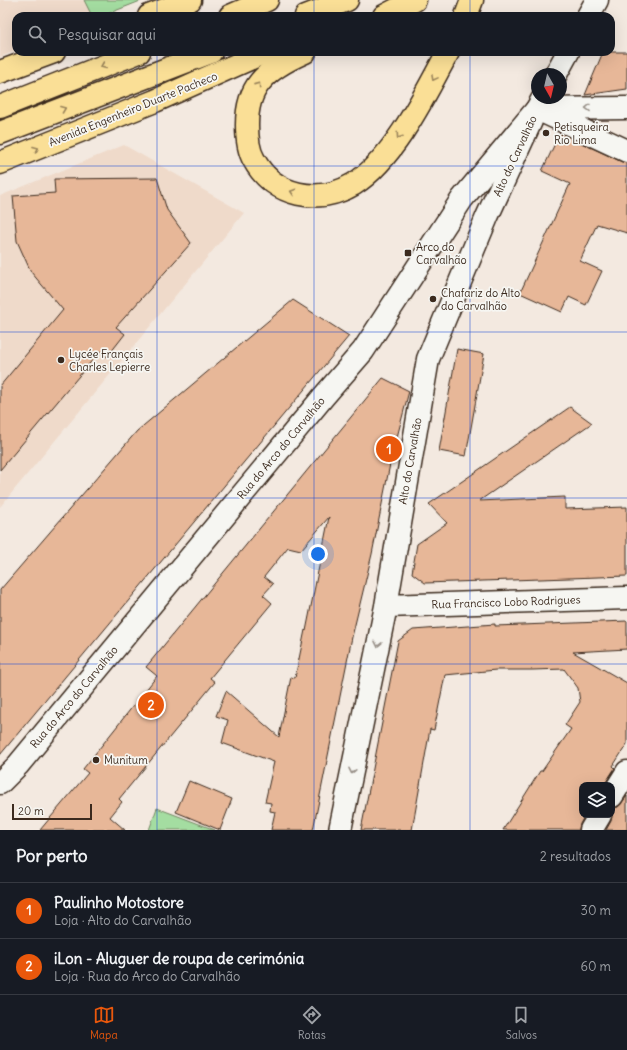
<!DOCTYPE html>
<html lang="pt">
<meta charset="utf-8">
<style>
body{margin:0;font-family:Delius,sans-serif;background:#242831;color:#f1f3f6}
.controls{position:absolute;right:12px;bottom:12px;display:grid;overflow:hidden;border-radius:8px;box-shadow:0 4px 16px #0002}
.controls button{width:36px;height:36px;display:grid;place-items:center;padding:0;border:0;border-bottom:1px solid #363941;background:#171b24;color:#f1f3f6;font:20px sans-serif}
.compass{position:absolute;left:531px;top:68px;width:36px;height:36px;border-radius:50%;background:#171b24;box-shadow:0 4px 16px #0002;rotate:172deg}
.scale{position:absolute;left:12px;bottom:10px;width:80px;box-sizing:border-box;padding-left:4px;border:2px solid #3b2a1e;border-top:0;font-size:11px;line-height:14px;white-space:nowrap;color:#3b2a1e;-webkit-text-stroke:3px #f6f6f2;paint-order:stroke}
.you{position:absolute;left:318px;top:554px;width:14px;height:14px;margin:-10px;border:3px solid #fff;border-radius:50%;background:#1a73e8;box-shadow:0 0 0 6px #1a73e833}
.badge{display:grid;place-items:center;width:26px;height:26px;border-radius:50%;background:#ea580c;color:#fff;font-size:13px;font-weight:700}
.pin{position:absolute;translate:-50% -50%;border:2px solid #fff;box-shadow:0 1px 4px #0006}
.list{margin:0;padding:0;list-style:none}
h2{display:flex;justify-content:space-between;align-items:center;height:52px;margin:0;padding:0 16px;font-size:17px}
h2 small{font-size:13px;font-weight:400;color:#9ea1a6}
.list li{display:grid;grid-template-columns:26px 1fr auto;gap:12px;align-items:center;box-sizing:border-box;height:56px;padding:0 16px;border-top:1px solid #363941}
.list b{display:block;font-size:15px;white-space:nowrap}
.list p{margin:0;font-size:13px;white-space:nowrap;color:#9ea1a6}
.list em{font-size:13px;font-style:normal;color:#9ea1a6}
.icon{flex:none;width:22px;height:22px;fill:none;stroke:currentColor;stroke-width:2;stroke-linecap:round;stroke-linejoin:round}
.map{position:relative;flex:none;width:627px;height:830px;overflow:hidden}
.search{position:absolute;background:#171b24;box-shadow:0 4px 16px #0002;left:12px;right:12px;top:12px;height:44px;display:flex;align-items:center;gap:10px;box-sizing:border-box;padding:0 14px;border-radius:12px;color:#9ea1a6;font-size:15px}
.sheet{height:164px;background:#171b24}
nav{display:flex;justify-content:space-around;align-items:center;box-sizing:border-box;height:56px;border-top:1px solid #363941;background:#171b24;font-size:11px;color:#9ea1a6}
nav a{display:grid;justify-items:center;gap:2px}
nav .on{color:#ea580c}
.map>svg:first-child{display:block}
.built{fill:#efdaca}
.green{fill:#a4dda1;stroke:#708460}
.building{fill:#e7b798;stroke:#3b2a1e}
.lines{fill:none;stroke-linecap:round;stroke-linejoin:round}
.minor-casing{stroke:#3b2a1e;stroke-width:25}
.tertiary-casing{stroke:#3b2a1e;stroke-width:25}
.primary-casing{stroke:#3b2a1e;stroke-width:25}
.trunk-casing{stroke:#3b2a1e;stroke-width:25}
.minor{stroke:#f6f6f2;stroke-width:22}
.tertiary{stroke:#f6f6f2;stroke-width:22}
.primary{stroke:#fadf96;stroke-width:22}
.trunk{stroke:#fadf96;stroke-width:22}
.oneway{stroke:#9a845a}
.oneway2{stroke:#989088}
.grid{fill:none;stroke:#1d4ed8;stroke-width:1;stroke-opacity:0.55}
.poi-dot{fill:#3b2a1e;stroke:#f6f6f2;stroke-width:1.5}
.labels{text-anchor:middle;dominant-baseline:central;stroke-width:3.5;stroke-linejoin:round;paint-order:stroke}
.street-label{font-size:11px;fill:#3b2a1e;stroke:#f6f6f2}
.poi-label{font-size:11px;fill:#3b2a1e;stroke:#f6f6f2;text-anchor:start}
</style>
<div class="map">
<svg width="627" height="830" viewBox="0 0 627 830">
<rect width="100%" height="100%" fill="#f3e9e0"/>
<filter id="ink" filterUnits="userSpaceOnUse"><feTurbulence type="fractalNoise" baseFrequency=".025" numOctaves="2"/><feDisplacementMap in="SourceGraphic" scale="8" xChannelSelector="R" yChannelSelector="G"/><feConvolveMatrix kernelMatrix="1 2 1 2 8 2 1 2 1" color-interpolation-filters="sRGB"/></filter>
<g filter="url(#ink)">
<path class="built" d="M 0,0 L 143,0 L 102,16 L 78,15 L 75,16 L 16,16 L 16,51 L 0,57 Z
M 124,145 L 244,213 L 0,507 L 0,196 Z"/>
<path class="green" d="M 84,0 L 143,0 L 102,16 L 92,16 Z
M 157,808 L 215,830 L 149,830 Z"/>
<path class="building" d="M 603,52 L 627,52 L 627,89 L 585,95 Z
M 560,133 L 622,162 L 627,163 L 627,233 L 597,224 L 580,261 L 602,271 L 586,305 L 569,297 L 562,312 L 520,293 L 570,184 L 542,171 Z
M 157,178 L 167,210 L 191,243 L 116,327 L 125,334 L 107,357 L 100,351 L 0,470 L 0,386 L 63,310 L 31,272 L 17,241 L 13,196 L 55,193 L 54,179 Z
M 293,300 L 349,336 L 0,755 L 0,590 L 137,431 Z
M 457,349 L 484,354 L 466,456 L 439,451 Z
M 383,378 L 409,391 L 390,464 L 372,554 L 352,637 L 313,830 L 271,830 L 275,812 L 270,811 L 271,803 L 265,802 L 274,762 L 222,743 L 228,720 L 216,716 L 226,691 L 279,737 L 291,677 L 295,678 L 305,630 L 306,631 L 329,517 L 301,550 L 288,547 L 264,577 L 273,584 L 263,595 L 272,603 L 210,678 L 215,682 L 119,799 L 122,802 L 110,817 L 125,830 L 40,830 L 88,773 L 83,769 L 157,676 L 146,667 Z
M 570,407 L 592,423 L 479,501 L 565,497 L 565,509 L 627,507 L 627,576 L 425,583 L 412,573 L 417,544 L 447,523 L 429,504 Z
M 627,621 L 627,649 L 573,652 L 627,683 L 627,744 L 613,766 L 615,768 L 604,785 L 582,785 L 582,815 L 585,815 L 580,824 L 579,830 L 503,830 L 540,771 L 542,771 L 571,729 L 565,725 L 580,702 L 578,688 L 564,669 L 532,670 L 496,670 L 445,675 L 434,730 L 430,729 L 412,830 L 361,830 L 398,641 L 413,630 L 495,624 L 495,626 Z
M 189,781 L 232,799 L 220,830 L 176,812 Z
M 627,796 L 627,830 L 606,830 L 611,821 L 612,816 L 612,808 L 618,807 Z"/>
<g class="lines">
<defs>
<path id="minor" d="M 537,109 L 627,151
M 542,109 L 627,108
M 386,606 L 627,598
M 612,796 L 627,772
M 340,830 L 386,606 L 428,359 L 487,217 L 531,121
M 591,830 L 600,815"/>
<path id="tertiary" d="M 588,16 L 597,0
M 556,74 L 568,52
M 0,783 L 18,765 L 324,396 L 363,351 L 462,199 L 537,109 L 543,98"/>
<path id="primary" d="M 149,16 L 190,0
M 0,72 L 54,52
M 0,163 L 155,101 L 265,52"/>
<path id="trunk" d="M 230,16 L 267,0
M 306,16 L 347,0
M 384,16 L 415,0
M 466,16 L 472,0
M 305,52 C 289,59 271,68 260,82 C 250,94 247,109 247,125 C 247,136 248,150 254,160 C 274,197 319,205 354,184 C 394,159 426,93 448,52
M 0,107 L 139,52
M 0,133 L 211,52"/>
</defs>
<use href="#minor" class="minor-casing"/>
<use href="#tertiary" class="tertiary-casing"/>
<use href="#primary" class="primary-casing"/>
<use href="#trunk" class="trunk-casing"/>
<use href="#minor" class="minor"/>
<use href="#tertiary" class="tertiary"/>
<use href="#primary" class="primary"/>
<use href="#trunk" class="trunk"/>
</g>
<defs><path id="oneway-chevron" d="M-2-3.5L2.5 0L-2 3.5" fill="none" stroke-width="1.6" stroke-linecap="round" stroke-linejoin="round"/></defs>
<g class="oneway">
<use href="#oneway-chevron" transform="translate(103 66) rotate(158)"/>
<use href="#oneway-chevron" transform="translate(434 78) rotate(118)"/>
<use href="#oneway-chevron" transform="translate(258 85) rotate(-55)"/>
<use href="#oneway-chevron" transform="translate(63 109) rotate(-21)"/>
<use href="#oneway-chevron" transform="translate(399 136) rotate(124)"/>
<use href="#oneway-chevron" transform="translate(36 149) rotate(-21)"/>
<use href="#oneway-chevron" transform="translate(293 192) rotate(-163)"/>
</g>
<g class="oneway2">
<use href="#oneway-chevron" transform="translate(588 108) rotate(179)"/>
<use href="#oneway-chevron" transform="translate(378 644) rotate(102)"/>
<use href="#oneway-chevron" transform="translate(352 771) rotate(102)"/>
</g>
</g>
<path class="grid" d="M 157,0 L 157,16M 314,0 L 314,16M 470,0 L 470,16M 157,52 L 157,830M 314,52 L 314,830M 470,52 L 470,830M 0,166 L 627,166M 0,332 L 627,332M 0,498 L 627,498M 0,664 L 627,664"/>
<g class="poi-dot">
<circle cx="546" cy="133" r="4"/>
<rect x="404" y="249" width="8" height="8" rx="2"/>
<circle cx="433" cy="299" r="4"/>
<circle cx="61" cy="360" r="4"/>
<circle cx="96" cy="760" r="4"/>
</g>
<g class="labels">
<g class="street-label">
<text transform="translate(133 109) rotate(-22)">Avenida Engenheiro Duarte Pacheco</text>
<text transform="translate(515 156) rotate(-65)">Alto do Carvalhão</text>
<text transform="translate(281 448) rotate(-50)">Rua do Arco do Carvalhão</text>
<text transform="translate(410 461) rotate(-80)">Alto do Carvalhão</text>
<text transform="translate(506 602) rotate(-2)">Rua Francisco Lobo Rodrigues</text>
<text transform="translate(74 697) rotate(-50)">Rua do Arco do Carvalhão</text>
</g>
<g class="poi-label">
<text x="554" y="127">Petisqueira<tspan x="554" dy="13">Rio Lima</tspan></text>
<text x="416" y="247">Arco do<tspan x="416" dy="13">Carvalhão</tspan></text>
<text x="441" y="293">Chafariz do Alto<tspan x="441" dy="13">do Carvalhão</tspan></text>
<text x="69" y="354">Lycée Français<tspan x="69" dy="13">Charles Lepierre</tspan></text>
<text x="104" y="760">Munitum</text>
</g>
</g>
</svg>
<div class="controls">
<button><svg class="icon" aria-label="layers" viewBox="0 0 24 24"><path d="M12 4l9 5-9 5-9-5zM3 14l9 5 9-5"/></svg></button>
</div>
<svg class="compass" viewBox="-18 -18 36 36"><path d="M0-13l5 13h-10z" fill="#e53935"/><path d="M0 13l5-13h-10z" fill="#9ea1a6"/></svg>
<div class="scale">20 m</div>
<div class="you"></div>
<div class="pin badge" style="left:389px;top:449px">1</div>
<div class="pin badge" style="left:151px;top:705px">2</div>
<div class="search"><svg class="icon" aria-label="search" viewBox="0 0 24 24"><circle cx="10" cy="10" r="6"/><path d="M15 15l6 6"/></svg>Pesquisar aqui</div>
</div>
<section class="sheet">
<h2>Por perto<small>2 resultados</small></h2>
<ul class="list">
<li><span class="badge">1</span><div><b>Paulinho Motostore</b><p>Loja · Alto do Carvalhão</p></div><em>30 m</em></li>
<li><span class="badge">2</span><div><b>iLon - Aluguer de roupa de cerimónia</b><p>Loja · Rua do Arco do Carvalhão</p></div><em>60 m</em></li>
</ul>
</section>
<nav>
<a class="on"><svg class="icon" aria-label="map" viewBox="0 0 24 24"><path d="M3 6l6-2 6 2 6-2v14l-6 2-6-2-6 2zM9 4v14M15 6v14"/></svg>Mapa</a>
<a><svg class="icon" aria-label="directions" viewBox="0 0 24 24"><path d="M12 3l9 9-9 9-9-9zM9 14v-3h6M13 9l2 2-2 2"/></svg>Rotas</a>
<a><svg class="icon" aria-label="saved" viewBox="0 0 24 24"><path d="M7 4h10v16l-5-4-5 4z"/></svg>Salvos</a>
</nav>
